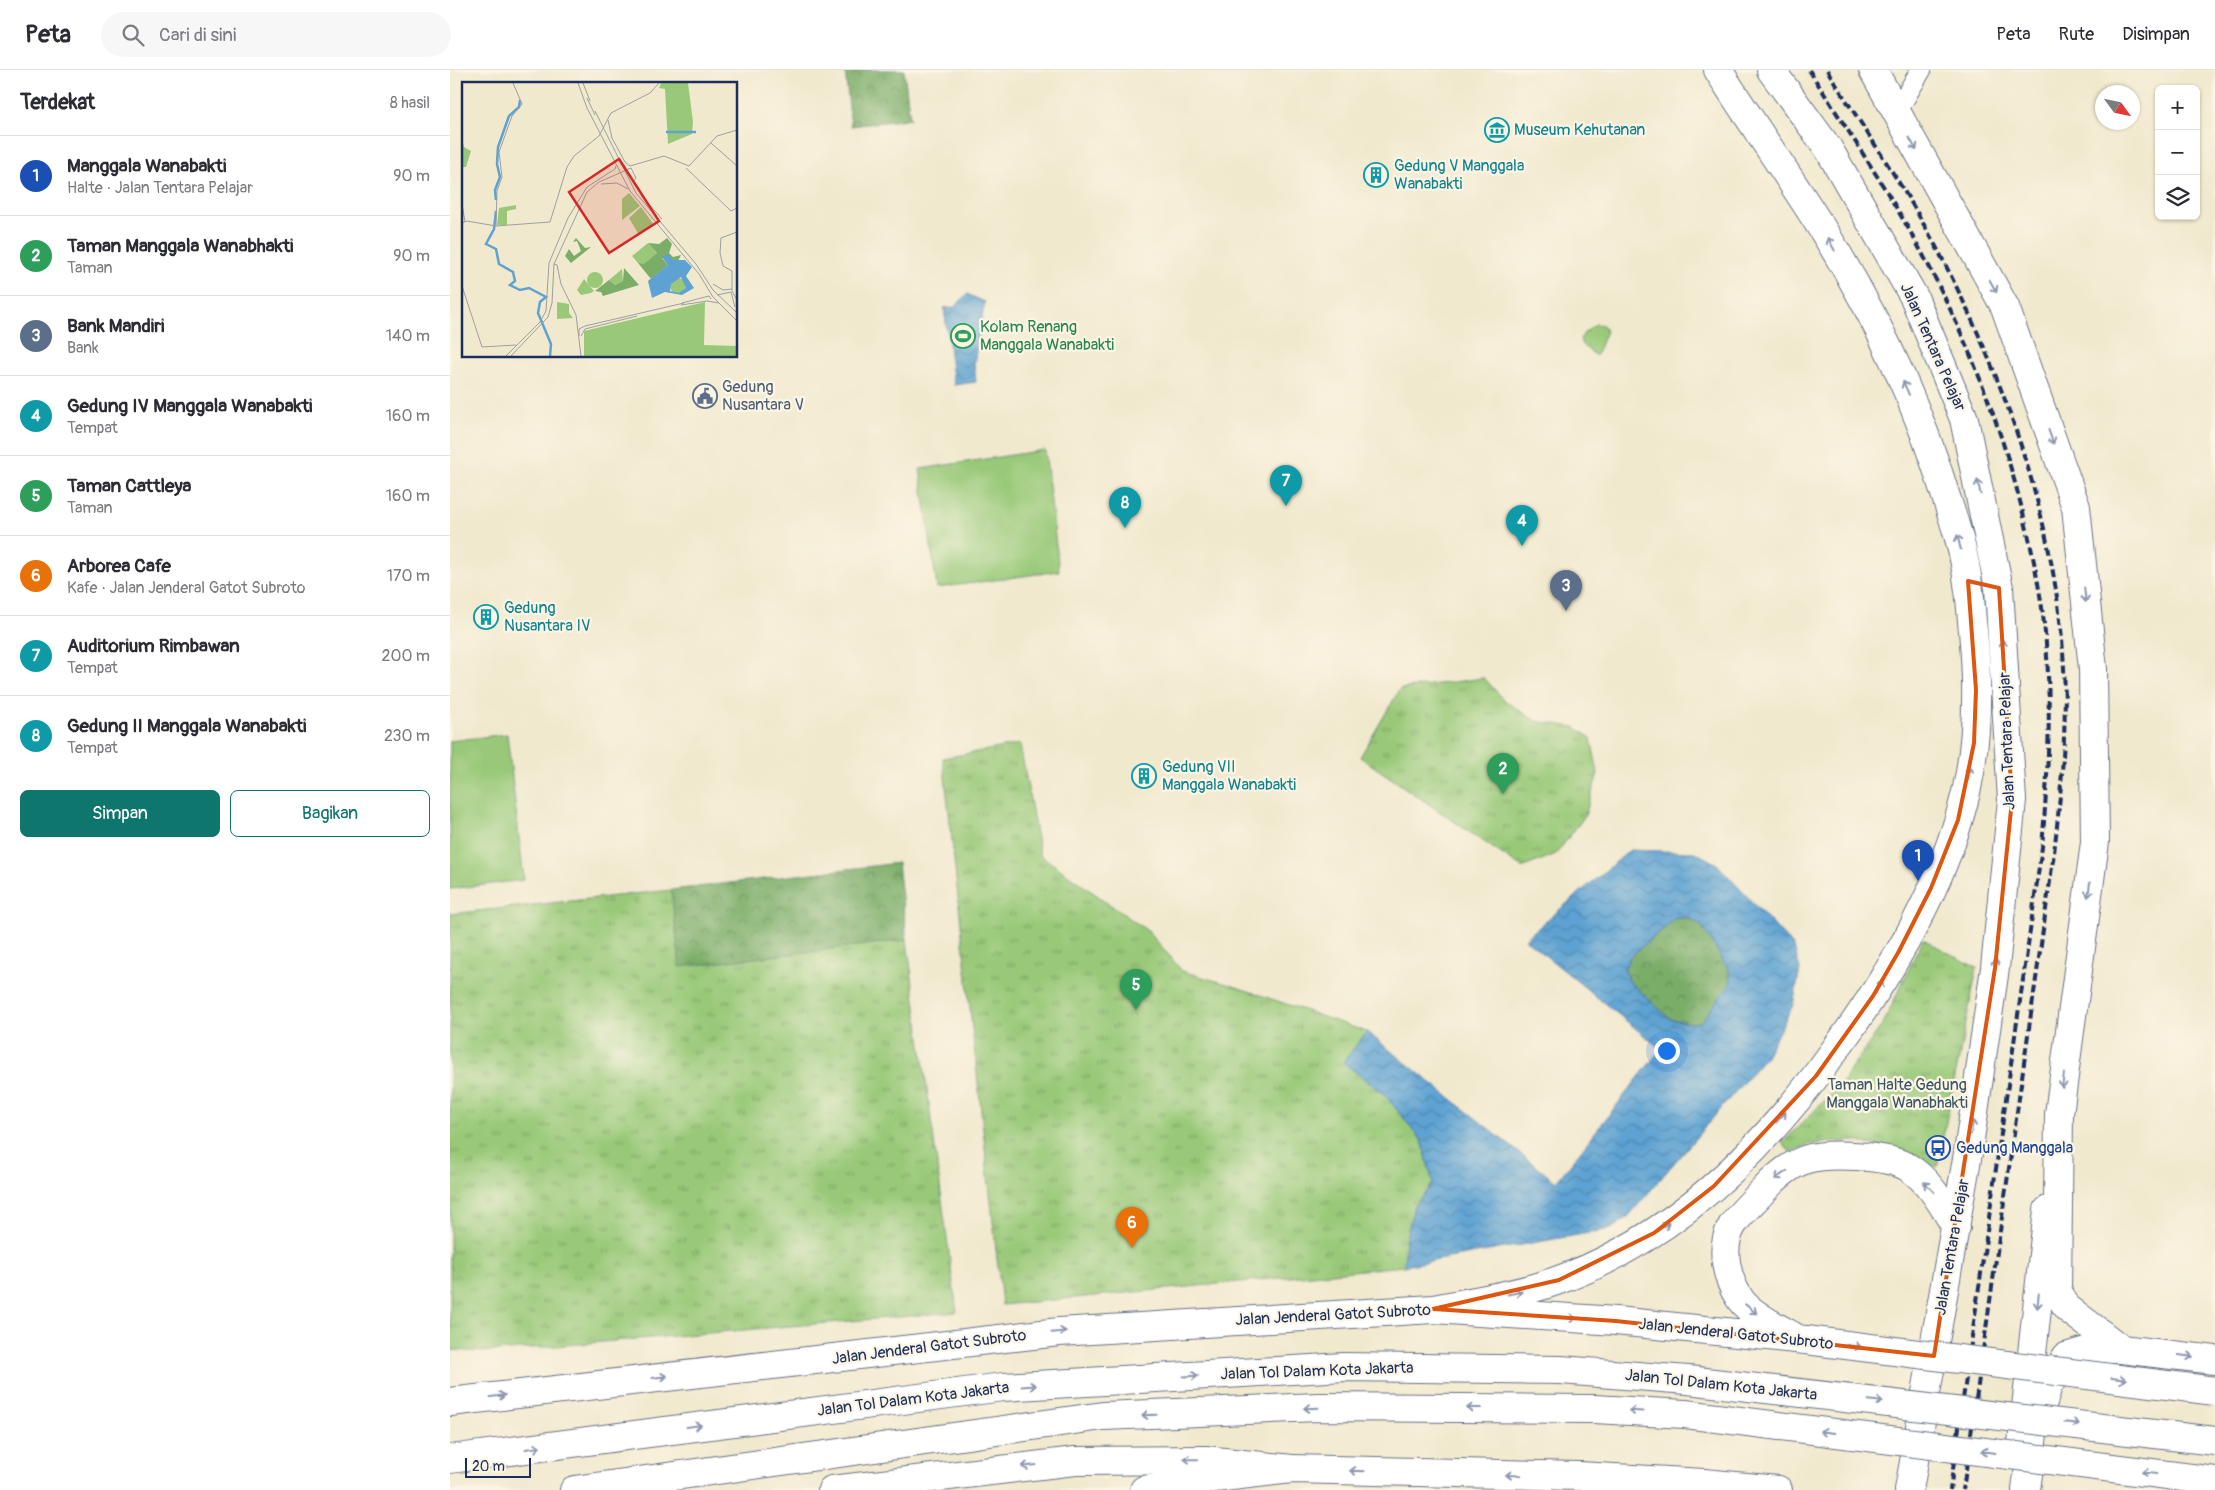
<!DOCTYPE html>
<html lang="id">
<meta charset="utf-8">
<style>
body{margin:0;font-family:Pangolin,sans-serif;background:#f7f7f7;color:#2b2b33}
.controls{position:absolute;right:15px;top:15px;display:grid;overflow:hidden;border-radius:8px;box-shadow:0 1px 4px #0004}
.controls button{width:45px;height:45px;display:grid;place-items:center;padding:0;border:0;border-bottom:1px solid #e1e1e2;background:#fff;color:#2b2b33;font:25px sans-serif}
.compass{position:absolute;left:1645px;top:15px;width:45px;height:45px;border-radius:50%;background:#fff;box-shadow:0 1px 4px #0004;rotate:123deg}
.scale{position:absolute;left:15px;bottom:12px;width:66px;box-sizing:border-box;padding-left:5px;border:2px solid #1b2f5e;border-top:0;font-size:14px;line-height:18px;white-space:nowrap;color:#1b2f5e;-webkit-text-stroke:4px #fcf5e5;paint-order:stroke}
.you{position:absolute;left:1216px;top:980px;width:18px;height:18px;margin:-12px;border:4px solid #fff;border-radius:50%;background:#1a73e8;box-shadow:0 0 0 8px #1a73e833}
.badge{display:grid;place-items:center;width:32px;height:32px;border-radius:50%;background:#0f766e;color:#fff;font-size:16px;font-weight:700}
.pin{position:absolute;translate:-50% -41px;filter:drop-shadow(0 1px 2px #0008)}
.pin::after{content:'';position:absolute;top:26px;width:18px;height:15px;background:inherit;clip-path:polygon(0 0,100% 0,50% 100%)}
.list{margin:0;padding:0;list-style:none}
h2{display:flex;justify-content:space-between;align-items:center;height:65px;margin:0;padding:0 20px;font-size:21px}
h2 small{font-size:16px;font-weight:400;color:#7c7c81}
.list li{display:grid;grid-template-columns:32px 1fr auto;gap:15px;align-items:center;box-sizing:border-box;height:80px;padding:0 20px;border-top:1px solid #e1e1e2}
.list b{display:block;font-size:19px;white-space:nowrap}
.list p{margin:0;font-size:16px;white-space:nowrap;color:#7c7c81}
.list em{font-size:16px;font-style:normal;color:#7c7c81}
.actions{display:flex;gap:10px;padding:15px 20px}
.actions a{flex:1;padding:11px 0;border:1px solid #0f766e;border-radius:8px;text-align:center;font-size:18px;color:#0f766e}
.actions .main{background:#0f766e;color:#fff}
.icon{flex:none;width:28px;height:28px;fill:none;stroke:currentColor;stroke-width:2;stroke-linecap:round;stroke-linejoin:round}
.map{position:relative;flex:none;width:1765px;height:1420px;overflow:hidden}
header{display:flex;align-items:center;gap:30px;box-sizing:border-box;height:70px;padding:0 25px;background:#fff;border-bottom:1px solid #e1e1e2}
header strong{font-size:24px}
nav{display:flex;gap:28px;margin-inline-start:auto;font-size:18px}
.search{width:350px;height:45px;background:#f7f7f7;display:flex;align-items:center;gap:12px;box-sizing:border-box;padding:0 18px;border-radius:28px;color:#7c7c81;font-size:19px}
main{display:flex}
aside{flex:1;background:#fff}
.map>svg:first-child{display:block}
.grass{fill:#99c978;stroke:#5a7c6b}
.forest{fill:url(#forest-crowns);stroke:#4a6e63}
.park{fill:url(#park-tufts);stroke:#5a7c6b}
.water{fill:url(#water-waves);stroke:#3c6898;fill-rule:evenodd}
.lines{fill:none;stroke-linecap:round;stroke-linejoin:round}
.minor-casing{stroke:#667085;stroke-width:22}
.primary-casing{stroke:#667085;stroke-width:30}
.trunk-casing{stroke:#667085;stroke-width:30}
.motorway-casing{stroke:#667085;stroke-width:30}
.minor{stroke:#fff;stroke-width:20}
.primary{stroke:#fff;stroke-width:28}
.trunk{stroke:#fff;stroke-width:28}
.motorway{stroke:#fff;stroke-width:28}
.rail{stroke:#1b2f5e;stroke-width:4;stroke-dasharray:8 4;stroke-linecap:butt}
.trunk-bridge-casing{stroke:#667085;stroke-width:30;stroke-linecap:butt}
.motorway-bridge-casing{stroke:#667085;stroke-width:30;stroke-linecap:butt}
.trunk-bridge{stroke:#fff;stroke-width:28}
.motorway-bridge{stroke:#fff;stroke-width:28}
.oneway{stroke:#8d97ae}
.marked{fill:none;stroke:#de5710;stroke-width:4;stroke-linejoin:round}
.labels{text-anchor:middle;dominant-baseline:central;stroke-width:4.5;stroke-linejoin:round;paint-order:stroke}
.culture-label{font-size:16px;fill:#0d838f;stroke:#fcf5e5;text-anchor:start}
.leisure-label{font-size:16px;fill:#27864d;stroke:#fcf5e5;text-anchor:start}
.street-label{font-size:16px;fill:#1b2f5e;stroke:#fcf5e5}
.service-label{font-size:16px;fill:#4e5e75;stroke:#fcf5e5;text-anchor:start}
.park-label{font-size:16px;fill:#3a5664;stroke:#fcf5e5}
.transit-label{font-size:16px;fill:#164399;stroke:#fcf5e5;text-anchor:start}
.inset-river{fill:none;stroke:#5da2d2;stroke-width:2.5}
.inset-road{fill:none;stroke:#9b9fa1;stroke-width:1}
.view{fill:#d62828;fill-opacity:0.15;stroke:#d62828;stroke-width:2.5}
.inset-edge{fill:none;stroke:#1b2f5e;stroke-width:2.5}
</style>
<header>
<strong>Peta</strong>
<div class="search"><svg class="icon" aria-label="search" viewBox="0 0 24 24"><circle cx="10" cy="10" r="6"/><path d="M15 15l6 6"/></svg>Cari di sini</div>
<nav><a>Peta</a><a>Rute</a><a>Disimpan</a></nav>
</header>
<main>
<aside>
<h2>Terdekat<small>8 hasil</small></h2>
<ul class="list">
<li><span class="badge" style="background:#1a4fb4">1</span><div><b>Manggala Wanabakti</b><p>Halte · Jalan Tentara Pelajar</p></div><em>90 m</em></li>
<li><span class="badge" style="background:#2e9e5b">2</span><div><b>Taman Manggala Wanabhakti</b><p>Taman</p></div><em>90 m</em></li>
<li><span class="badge" style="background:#5c6f8a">3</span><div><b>Bank Mandiri</b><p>Bank</p></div><em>140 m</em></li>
<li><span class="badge" style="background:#0f9aa8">4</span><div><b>Gedung IV Manggala Wanabakti</b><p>Tempat</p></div><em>160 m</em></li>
<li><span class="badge" style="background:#2e9e5b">5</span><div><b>Taman Cattleya</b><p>Taman</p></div><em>160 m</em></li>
<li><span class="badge" style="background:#e8710a">6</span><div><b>Arborea Cafe</b><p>Kafe · Jalan Jenderal Gatot Subroto</p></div><em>170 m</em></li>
<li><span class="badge" style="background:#0f9aa8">7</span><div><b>Auditorium Rimbawan</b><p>Tempat</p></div><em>200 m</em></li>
<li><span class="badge" style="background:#0f9aa8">8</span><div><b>Gedung II Manggala Wanabakti</b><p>Tempat</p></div><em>230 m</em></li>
</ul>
<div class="actions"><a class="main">Simpan</a><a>Bagikan</a></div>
</aside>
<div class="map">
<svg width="1765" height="1420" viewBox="0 0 1765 1420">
<defs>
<pattern id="forest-crowns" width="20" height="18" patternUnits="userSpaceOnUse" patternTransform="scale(1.25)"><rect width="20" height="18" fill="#7aad68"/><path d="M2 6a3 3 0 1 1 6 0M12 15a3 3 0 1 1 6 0" fill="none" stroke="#638d59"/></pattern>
<pattern id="park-tufts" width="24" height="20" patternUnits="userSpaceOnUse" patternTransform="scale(1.25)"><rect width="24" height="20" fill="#99c978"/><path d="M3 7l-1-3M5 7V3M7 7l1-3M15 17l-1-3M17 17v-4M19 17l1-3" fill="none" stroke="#7ca466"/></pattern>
<pattern id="water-waves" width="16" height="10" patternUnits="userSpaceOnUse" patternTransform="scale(1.25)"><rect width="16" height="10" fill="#5da2d2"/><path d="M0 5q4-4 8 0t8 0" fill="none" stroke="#4c84ae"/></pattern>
</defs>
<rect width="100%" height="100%" fill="#fcf5e5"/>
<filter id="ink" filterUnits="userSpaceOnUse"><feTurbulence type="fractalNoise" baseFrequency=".02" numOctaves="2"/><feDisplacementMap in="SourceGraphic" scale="10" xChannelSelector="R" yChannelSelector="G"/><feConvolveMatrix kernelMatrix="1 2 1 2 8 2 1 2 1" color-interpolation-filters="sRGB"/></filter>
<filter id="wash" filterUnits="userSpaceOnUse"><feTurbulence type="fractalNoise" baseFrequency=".0096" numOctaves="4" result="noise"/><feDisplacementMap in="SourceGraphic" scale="20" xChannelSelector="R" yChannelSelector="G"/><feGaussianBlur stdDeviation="1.12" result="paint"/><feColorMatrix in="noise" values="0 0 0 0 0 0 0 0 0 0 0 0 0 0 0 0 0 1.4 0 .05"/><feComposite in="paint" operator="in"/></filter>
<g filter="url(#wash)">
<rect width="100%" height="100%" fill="#f1e9ce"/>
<path class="grass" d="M 1146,254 L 1153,255 L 1156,261 L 1146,286 L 1132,275 L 1130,269 L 1135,262 Z
M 595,380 L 609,501 L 487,518 L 470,399 Z
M 57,664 L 74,810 L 0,819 L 0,671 Z"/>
<path class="forest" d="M 395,0 L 454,0 L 460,49 L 401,56 Z
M 448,793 L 457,870 L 230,897 L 221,820 Z
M 1226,848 L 1239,848 L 1252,856 L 1279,900 L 1281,912 L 1251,952 L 1239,953 L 1220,949 L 1179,911 L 1174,899 L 1180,887 Z"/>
<path class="park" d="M 1034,608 L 1055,631 L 1086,651 L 1124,657 L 1141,668 L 1148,703 L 1135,746 L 1106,784 L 1072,798 L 910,687 L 950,619 Z
M 570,674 L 590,785 L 699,862 L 732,901 L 787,917 L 917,962 L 893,992 L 936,1026 L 972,1071 L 983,1113 L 964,1136 L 956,1168 L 954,1196 L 552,1235 L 493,688 Z
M 221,820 L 230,897 L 457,870 L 507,1242 L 34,1282 L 0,1280 L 0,844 Z
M 1473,869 L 1527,898 L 1487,1097 L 1451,1080 L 1403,1071 L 1360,1074 L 1340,1082 L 1332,1073 L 1389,1016 L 1434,952 Z"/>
<path class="water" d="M 517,224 L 535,232 L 524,293 L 526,312 L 504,315 L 494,238 L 505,237 Z
M 1180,780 L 1245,782 L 1267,794 L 1344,877 L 1350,900 L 1343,935 L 1316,986 L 1177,1148 L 1161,1159 L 954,1196 L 956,1168 L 964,1136 L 983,1113 L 972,1071 L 936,1026 L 893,992 L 917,962 L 1106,1112 L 1211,979 L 1075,869 ZM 1226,848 L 1239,848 L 1252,856 L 1279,900 L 1281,912 L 1251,952 L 1239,953 L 1220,949 L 1179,911 L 1174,899 L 1180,887 Z"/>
</g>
<g filter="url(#ink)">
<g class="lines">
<defs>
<path id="minor" d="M 1446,43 L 1471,0"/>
<path id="primary" d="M 1572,1373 L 1598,1140"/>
<path id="trunk" d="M 1321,0 L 1378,78 L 1464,227 L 1514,349 L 1549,518 L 1562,730 L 1545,898 L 1518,1083 L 1459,1420
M 1423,0 L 1555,237 L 1626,437 L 1643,599 L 1645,772 L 1609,1044 L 1607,1220 L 1617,1238 L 1671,1279
M 983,1239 C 1024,1231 1066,1225 1106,1211 C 1221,1171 1312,1081 1382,984 C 1439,907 1496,812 1517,718 C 1528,667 1528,613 1523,561 C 1521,545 1521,529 1518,514 C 1515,485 1506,457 1497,430 C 1469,337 1427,247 1376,165 C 1341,109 1303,55 1268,0
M 1343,1266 C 1328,1258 1299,1243 1290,1229 C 1277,1210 1269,1178 1282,1156 C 1289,1144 1302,1133 1312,1122 C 1323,1110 1338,1096 1354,1090 C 1376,1082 1439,1085 1459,1098 C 1480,1111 1493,1136 1506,1157
M 0,1332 L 609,1262 L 983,1239 L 1166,1251 L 1356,1270
M 694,1420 L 747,1410 L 842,1399 L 1129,1406 L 1254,1413 L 1328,1420
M 1576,1420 L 1583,1364 L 1598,1316 L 1616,1287 L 1643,1279 L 1671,1279 L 1765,1290"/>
<path id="motorway" d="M 0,1389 L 553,1317 L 894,1297 L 1111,1300 L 1238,1310
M 124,1420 L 653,1346 L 868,1337 L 1144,1339 L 1235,1344
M 382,1420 L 625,1391 L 755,1390 L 842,1399"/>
</defs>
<use href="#minor" class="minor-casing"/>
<use href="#primary" class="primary-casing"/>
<use href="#trunk" class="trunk-casing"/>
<use href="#motorway" class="motorway-casing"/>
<use href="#minor" class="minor"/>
<use href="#primary" class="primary"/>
<use href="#trunk" class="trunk"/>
<use href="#motorway" class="motorway"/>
<path class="rail" d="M 1359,0 C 1401,66 1447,133 1483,204 C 1533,303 1570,408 1589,519 C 1604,604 1599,692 1592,777 L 1500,1420
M 1377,0 C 1417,64 1461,126 1495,194 C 1558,318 1607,458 1614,598 C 1617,659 1611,722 1604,783 L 1513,1420"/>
<defs>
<path id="trunk-bridge" d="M 1356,1270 L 1765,1321"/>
<path id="motorway-bridge" d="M 1238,1310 L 1765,1371
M 1235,1344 L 1765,1411"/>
</defs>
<use href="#trunk-bridge" class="trunk-bridge-casing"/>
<use href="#motorway-bridge" class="motorway-bridge-casing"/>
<use href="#trunk-bridge" class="trunk-bridge"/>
<use href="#motorway-bridge" class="motorway-bridge"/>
</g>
<defs><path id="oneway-shaft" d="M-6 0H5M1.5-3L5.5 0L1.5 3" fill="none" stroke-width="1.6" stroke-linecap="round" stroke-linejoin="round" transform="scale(1.25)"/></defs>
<g class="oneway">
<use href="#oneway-shaft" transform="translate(1463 74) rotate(61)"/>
<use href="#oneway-shaft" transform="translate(1381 174) rotate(-120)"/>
<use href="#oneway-shaft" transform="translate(1543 216) rotate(61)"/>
<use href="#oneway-shaft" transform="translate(1456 318) rotate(-114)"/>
<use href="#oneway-shaft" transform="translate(1601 367) rotate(70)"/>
<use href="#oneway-shaft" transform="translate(1529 417) rotate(-102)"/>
<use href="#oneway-shaft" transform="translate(1509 472) rotate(-103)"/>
<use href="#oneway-shaft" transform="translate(1635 525) rotate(84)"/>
<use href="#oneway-shaft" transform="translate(1553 577) rotate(-93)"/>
<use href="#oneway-shaft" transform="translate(1519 703) rotate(-81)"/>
<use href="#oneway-shaft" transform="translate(1639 820) rotate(98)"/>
<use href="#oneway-shaft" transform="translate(1545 896) rotate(-83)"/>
<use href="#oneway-shaft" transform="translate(1429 917) rotate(-60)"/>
<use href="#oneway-shaft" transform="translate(1613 1011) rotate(97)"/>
<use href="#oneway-shaft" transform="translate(1331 1047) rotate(-48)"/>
<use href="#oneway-shaft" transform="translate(1522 1057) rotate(-82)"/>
<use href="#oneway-shaft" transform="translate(1331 1105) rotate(146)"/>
<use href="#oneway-shaft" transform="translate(1479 1117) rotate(-135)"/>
<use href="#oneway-shaft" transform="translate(1213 1157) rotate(-36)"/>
<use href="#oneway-shaft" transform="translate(1065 1223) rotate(-11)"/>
<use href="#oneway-shaft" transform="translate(1588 1231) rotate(96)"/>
<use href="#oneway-shaft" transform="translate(1301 1239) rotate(39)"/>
<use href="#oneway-shaft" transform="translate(1119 1248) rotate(4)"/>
<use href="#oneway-shaft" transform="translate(609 1262) rotate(-5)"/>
<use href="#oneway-shaft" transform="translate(1404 1276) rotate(7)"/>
<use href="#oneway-shaft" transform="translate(1736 1286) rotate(7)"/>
<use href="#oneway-shaft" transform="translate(741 1306) rotate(-3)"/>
<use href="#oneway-shaft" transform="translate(210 1307) rotate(-7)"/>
<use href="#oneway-shaft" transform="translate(1669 1309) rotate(7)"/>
<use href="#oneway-shaft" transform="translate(579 1316) rotate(-4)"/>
<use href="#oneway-shaft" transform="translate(48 1326) rotate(-7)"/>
<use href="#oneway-shaft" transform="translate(1426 1331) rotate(6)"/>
<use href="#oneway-shaft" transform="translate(861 1338) rotate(178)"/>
<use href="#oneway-shaft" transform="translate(1024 1338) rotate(-180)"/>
<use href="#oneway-shaft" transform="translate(1186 1341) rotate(-177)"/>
<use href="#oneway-shaft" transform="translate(699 1345) rotate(178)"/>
<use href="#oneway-shaft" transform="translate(1622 1353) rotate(6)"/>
<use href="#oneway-shaft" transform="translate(244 1356) rotate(-8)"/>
<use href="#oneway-shaft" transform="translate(1377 1362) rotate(-173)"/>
<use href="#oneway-shaft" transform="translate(83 1378) rotate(-8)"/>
<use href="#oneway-shaft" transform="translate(1538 1382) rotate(-173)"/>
<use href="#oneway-shaft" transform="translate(741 1389) rotate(-179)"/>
<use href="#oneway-shaft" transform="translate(579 1396) rotate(173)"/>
<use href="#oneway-shaft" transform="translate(907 1401) rotate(-178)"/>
<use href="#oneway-shaft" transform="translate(1699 1403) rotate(-173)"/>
<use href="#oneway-shaft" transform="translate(1063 1405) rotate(-179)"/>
</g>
</g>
<path class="marked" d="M 1518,511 L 1549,518 L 1562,730 L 1545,898 L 1484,1286 L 1166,1251 L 983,1239 L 1109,1210 L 1204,1163 L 1264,1116 L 1366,1006 L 1423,926 L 1449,881 L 1481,818 L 1508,750 L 1524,673 L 1526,620 Z"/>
<defs>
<symbol id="museum-ring" viewBox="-11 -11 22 22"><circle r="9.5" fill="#fcf5e5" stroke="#0f9aa8" stroke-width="1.5"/><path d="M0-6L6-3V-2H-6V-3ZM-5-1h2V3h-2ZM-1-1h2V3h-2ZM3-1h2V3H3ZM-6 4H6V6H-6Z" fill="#0f9aa8"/></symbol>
<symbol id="building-ring" viewBox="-11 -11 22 22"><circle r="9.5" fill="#fcf5e5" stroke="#0f9aa8" stroke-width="1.5"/><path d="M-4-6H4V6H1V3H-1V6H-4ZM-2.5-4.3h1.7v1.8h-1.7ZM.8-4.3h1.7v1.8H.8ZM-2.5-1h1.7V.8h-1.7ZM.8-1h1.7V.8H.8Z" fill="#0f9aa8"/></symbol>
<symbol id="stadium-ring" viewBox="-11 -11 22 22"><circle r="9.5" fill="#fcf5e5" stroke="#2e9e5b" stroke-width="1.5"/><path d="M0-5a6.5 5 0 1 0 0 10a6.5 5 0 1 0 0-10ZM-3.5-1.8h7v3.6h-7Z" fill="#2e9e5b"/></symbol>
<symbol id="civic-ring" viewBox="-11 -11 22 22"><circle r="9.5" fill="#fcf5e5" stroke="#5c6f8a" stroke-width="1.5"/><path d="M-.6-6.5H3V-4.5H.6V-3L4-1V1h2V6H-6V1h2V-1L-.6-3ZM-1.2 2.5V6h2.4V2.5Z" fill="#5c6f8a"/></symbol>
<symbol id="bus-ring" viewBox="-11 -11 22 22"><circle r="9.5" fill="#fcf5e5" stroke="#1a4fb4" stroke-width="1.5"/><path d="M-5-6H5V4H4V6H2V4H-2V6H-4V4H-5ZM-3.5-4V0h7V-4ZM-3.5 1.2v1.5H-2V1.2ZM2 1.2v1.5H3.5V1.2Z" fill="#1a4fb4"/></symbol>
</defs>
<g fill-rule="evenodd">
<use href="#museum-ring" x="1033" y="46" width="28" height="28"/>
<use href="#building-ring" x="912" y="91" width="28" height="28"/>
<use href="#stadium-ring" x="499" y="252" width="28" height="28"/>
<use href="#civic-ring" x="241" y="312" width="28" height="28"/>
<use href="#building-ring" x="22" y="533" width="28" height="28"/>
<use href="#building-ring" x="680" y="692" width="28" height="28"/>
<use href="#bus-ring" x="1474" y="1064" width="28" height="28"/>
</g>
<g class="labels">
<g class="culture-label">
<text x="1064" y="60">Museum Kehutanan</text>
<text x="944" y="96">Gedung V Manggala<tspan x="944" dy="18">Wanabakti</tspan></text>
<text x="54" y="538">Gedung<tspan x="54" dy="18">Nusantara IV</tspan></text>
<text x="712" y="697">Gedung VII<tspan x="712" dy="18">Manggala Wanabakti</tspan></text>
</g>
<g class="leisure-label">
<text x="530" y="257">Kolam Renang<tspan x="530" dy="18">Manggala Wanabakti</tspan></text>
</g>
<g class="street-label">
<text transform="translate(1483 277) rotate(66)">Jalan Tentara Pelajar</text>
<text transform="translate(1557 671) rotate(-92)">Jalan Tentara Pelajar</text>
<text transform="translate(1502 1177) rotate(-80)">Jalan Tentara Pelajar</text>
<text transform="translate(883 1245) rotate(-3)">Jalan Jenderal Gatot Subroto</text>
<text transform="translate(1286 1264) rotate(6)">Jalan Jenderal Gatot Subroto</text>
<text transform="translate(479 1277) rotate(-7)">Jalan Jenderal Gatot Subroto</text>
<text transform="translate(867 1301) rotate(-2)">Jalan Tol Dalam Kota Jakarta</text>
<text transform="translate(1271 1315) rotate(6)">Jalan Tol Dalam Kota Jakarta</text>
<text transform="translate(463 1329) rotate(-7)">Jalan Tol Dalam Kota Jakarta</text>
</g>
<g class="service-label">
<text x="272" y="317">Gedung<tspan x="272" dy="18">Nusantara V</tspan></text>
</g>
<g class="park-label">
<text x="1447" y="1015">Taman Halte Gedung<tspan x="1447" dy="18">Manggala Wanabhakti</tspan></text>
</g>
<g class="transit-label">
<text x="1506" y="1078">Gedung Manggala</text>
</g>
</g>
<g transform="translate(12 12)">
<rect width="275" height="275" fill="#f1e9ce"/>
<path d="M 54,123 L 54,127 L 45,129 L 45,143 L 35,143 L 37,126 ZM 186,161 L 195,171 L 182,183 L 176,181 L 170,174 ZM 160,187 L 161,199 L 153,203 L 147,198 ZM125 198a8 8 0 1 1 16 0a8 8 0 1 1-16 0ZM 95,220 L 107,222 L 107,231 L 111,236 L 95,237 Z" fill="#99c978"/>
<path d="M 114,156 L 123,166 L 129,165 L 109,181 L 103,174 L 107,167 L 112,174 L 119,169 L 115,159 L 111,160 ZM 205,156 L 210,162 L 207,171 L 211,175 L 219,173 L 216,179 L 200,176 L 206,183 L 189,197 L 176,181 L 182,182 L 195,171 L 186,161 L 197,162 ZM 162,186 L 177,203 L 141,214 L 139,210 L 133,209 L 147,198 L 153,203 L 161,199 Z" fill="#7aad68"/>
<path d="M 199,1 L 226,1 L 231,40 L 230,52 L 206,62 L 203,7 L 197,6 ZM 0,58 L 2,65 L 9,69 L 4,85 L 0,85 Z" fill="#99c978"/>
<path d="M 167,111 L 178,124 L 160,138 L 160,117 ZM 179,125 L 192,143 L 177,153 L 167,136 ZM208 204a8 8 0 1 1 16 0a8 8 0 1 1-16 0ZM 243,220 L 242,263 L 275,264 L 275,274 L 122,274 L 122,249 Z" fill="#99c978"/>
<path d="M 122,197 L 132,209 L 129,211 L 119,213 L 115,208 Z" fill="#99c978"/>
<path d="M 206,172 L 211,178 L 223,178 L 230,185 L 224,194 L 232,206 L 220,213 L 203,210 L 190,216 L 186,199 L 206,183 L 200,175 ZM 219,195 L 224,206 L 217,211 L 208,209 L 209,202 Z" fill="#5da2d2" fill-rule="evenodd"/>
<path class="inset-river" d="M 204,50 L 234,50M 34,118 L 33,108 L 38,95 L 35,82 L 36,65 L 47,34 L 57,25 L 58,18M 34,129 L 32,147 L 24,162 L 34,167 L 37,182 L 51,190 L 53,199 L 48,203 L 58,208 L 67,206 L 84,215 L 78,220 L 76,231 L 89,262 L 88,274"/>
<path class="inset-road" d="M 116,1 L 125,26 L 168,109 L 237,192 L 251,215 L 275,239M 121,1 L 128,19M 125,16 L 133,33M 133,29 L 174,111 L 234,182 L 251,208 L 275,231M 146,38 L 150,56 L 163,80 L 168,84 L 202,74 L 227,84 L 255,54 L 275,48M 249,61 L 275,84M 224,86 L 269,129 L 275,126M 139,102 L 155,101 L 166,107M 179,113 L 200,137M 0,122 L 3,140M 0,141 L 5,139 L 34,144 L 88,140 L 105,85 L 112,74 L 137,54 L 149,31 L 188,11 L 197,1M 34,144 L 35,109 L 40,95 L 37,70 L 50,34 L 60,22 L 51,1M 275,150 L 259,156 L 258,171 L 261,184 L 270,189 L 270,209 L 275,218M 92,182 L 95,183 L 99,202 L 114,233 L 119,274M 251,202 L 261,208 L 270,207M 0,204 L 20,265 L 54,263M 255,213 L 269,210 L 273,225M 220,221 L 247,214 L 249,217M 219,223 L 245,219 L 257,221M 117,254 L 117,247 L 123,244 L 222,221M 119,254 L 123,247 L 175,234M 44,274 L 78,240 L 84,229 L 87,181 L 106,136 L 125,105 L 153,87 L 154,84M 49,274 L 86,235 L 90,221 L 92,182 L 125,110 L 137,100 L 169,86 L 174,96 L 171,100"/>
<path class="view" d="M 157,77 L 197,139 L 147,171 L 107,110 Z"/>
<rect width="275" height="275" class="inset-edge"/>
</g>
</svg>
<div class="controls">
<button>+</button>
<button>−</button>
<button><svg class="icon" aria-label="layers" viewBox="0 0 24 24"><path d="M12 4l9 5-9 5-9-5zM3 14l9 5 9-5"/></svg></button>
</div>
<svg class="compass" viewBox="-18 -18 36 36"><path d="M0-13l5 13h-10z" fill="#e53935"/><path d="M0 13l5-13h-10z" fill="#7c7c81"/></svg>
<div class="scale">20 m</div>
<div class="you"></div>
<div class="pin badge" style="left:1468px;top:811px;background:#1a4fb4">1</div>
<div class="pin badge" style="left:1053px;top:724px;background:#2e9e5b">2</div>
<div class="pin badge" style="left:1116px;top:541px;background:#5c6f8a">3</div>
<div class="pin badge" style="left:1072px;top:476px;background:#0f9aa8">4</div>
<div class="pin badge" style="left:686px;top:940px;background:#2e9e5b">5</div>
<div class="pin badge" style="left:682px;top:1178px;background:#e8710a">6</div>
<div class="pin badge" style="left:836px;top:436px;background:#0f9aa8">7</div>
<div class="pin badge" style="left:675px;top:458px;background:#0f9aa8">8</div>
</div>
</main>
